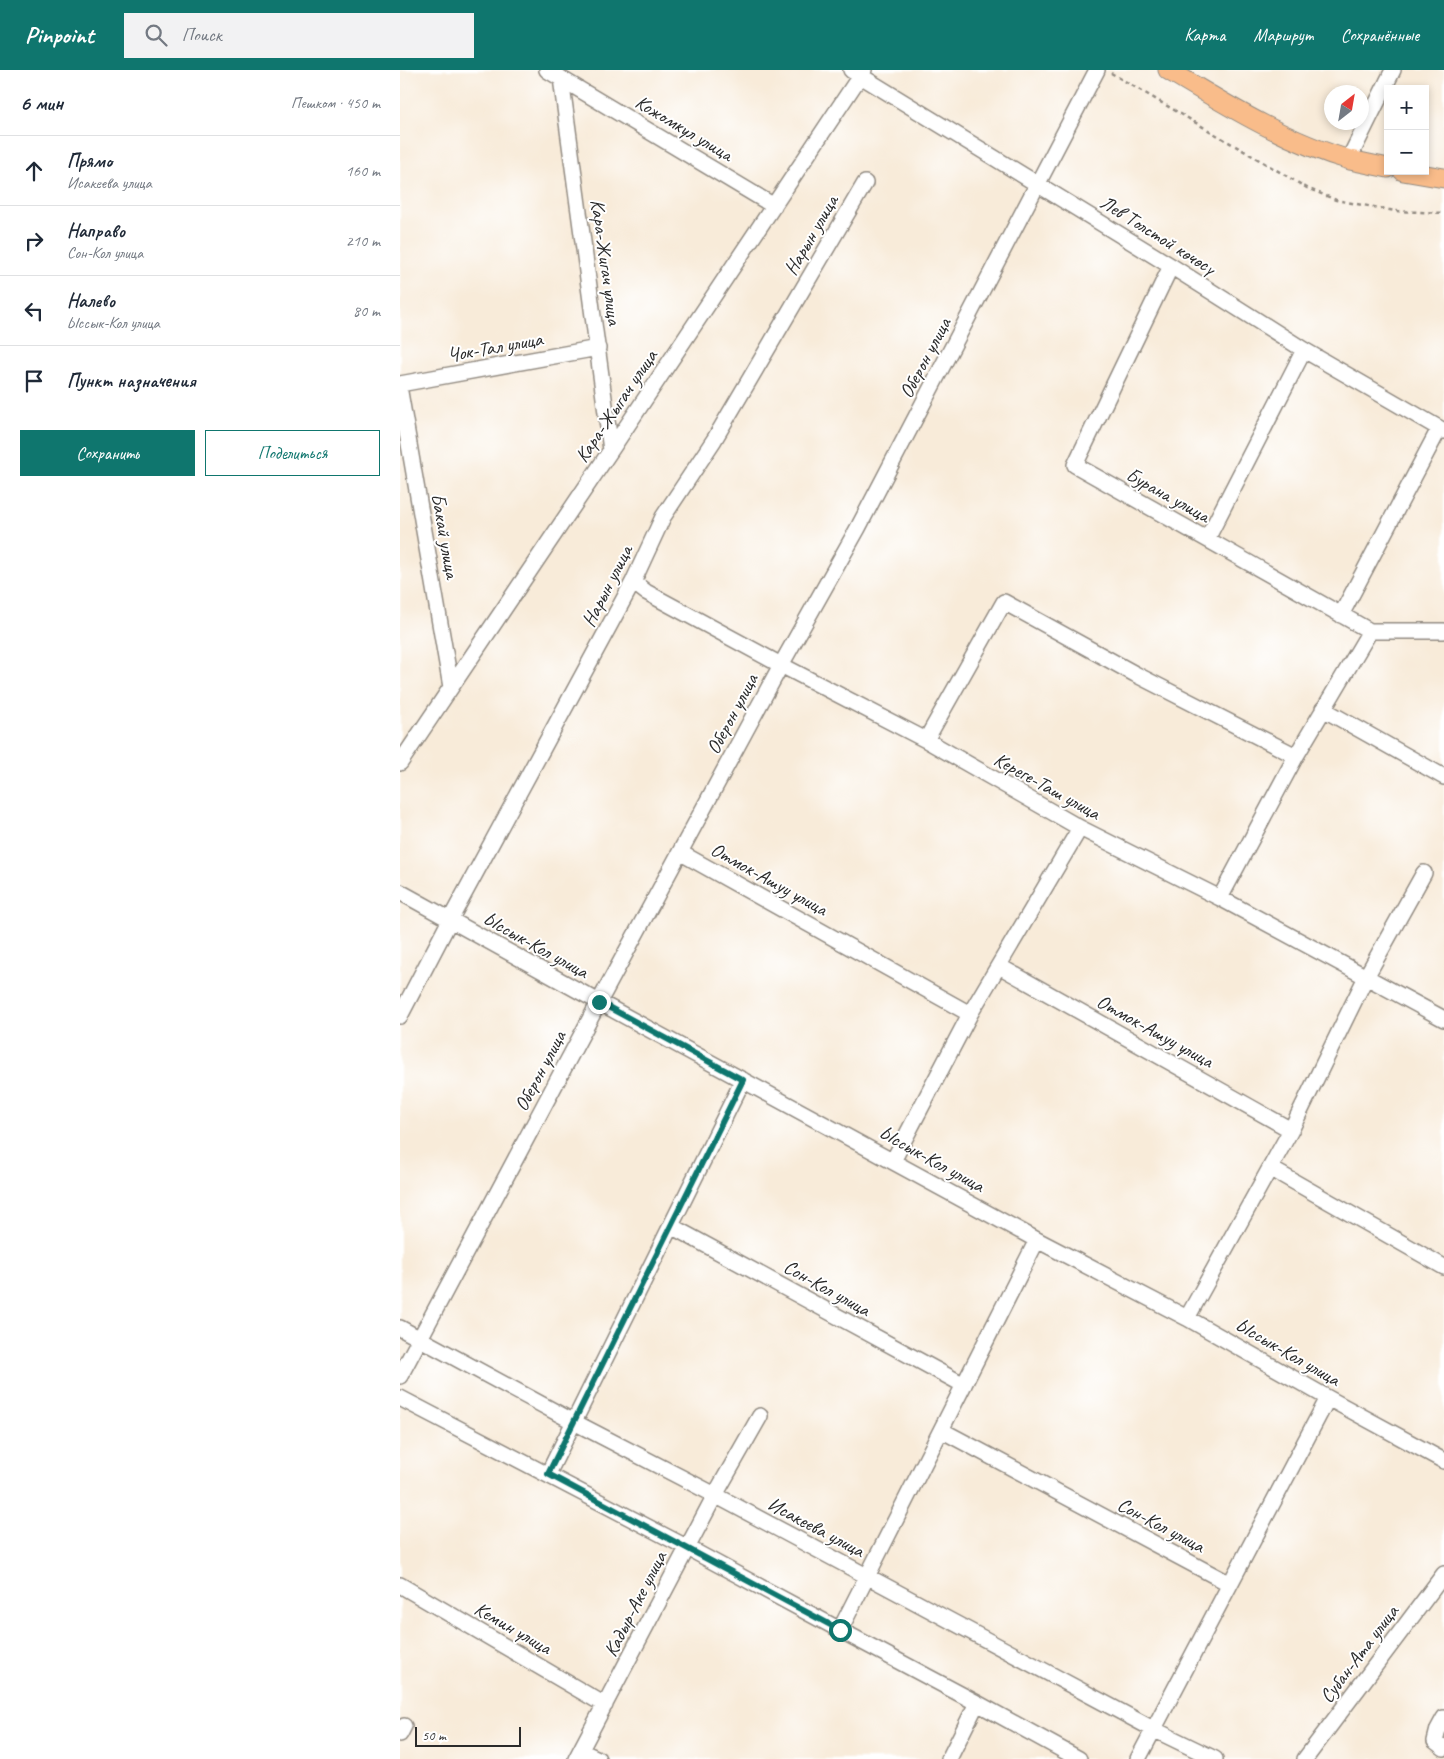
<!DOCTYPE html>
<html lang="ru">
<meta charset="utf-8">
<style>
body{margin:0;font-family:Caveat,sans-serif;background:#f2f2f3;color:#1f2937}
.controls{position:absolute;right:15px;top:15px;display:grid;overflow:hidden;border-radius:0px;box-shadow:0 2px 8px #0003}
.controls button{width:45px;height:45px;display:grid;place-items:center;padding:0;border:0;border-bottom:1px solid #e0e1e3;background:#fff;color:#1f2937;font:25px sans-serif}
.compass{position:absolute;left:924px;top:15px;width:45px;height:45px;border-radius:50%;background:#fff;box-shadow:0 2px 8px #0003;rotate:31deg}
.scale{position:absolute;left:15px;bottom:12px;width:106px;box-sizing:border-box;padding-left:5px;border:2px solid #2b2b2b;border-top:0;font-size:14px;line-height:18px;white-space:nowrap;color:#2b2b2b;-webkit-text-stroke:4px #fff;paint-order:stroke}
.stop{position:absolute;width:15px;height:15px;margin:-11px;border:4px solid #0f766e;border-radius:50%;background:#fff}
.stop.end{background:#0f766e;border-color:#fff;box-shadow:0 1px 5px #0008}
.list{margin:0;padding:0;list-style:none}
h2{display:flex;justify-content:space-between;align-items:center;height:65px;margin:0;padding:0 20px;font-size:21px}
h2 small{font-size:16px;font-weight:400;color:#747a83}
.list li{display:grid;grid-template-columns:32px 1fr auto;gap:15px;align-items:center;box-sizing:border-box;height:70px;padding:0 20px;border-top:1px solid #e0e1e3}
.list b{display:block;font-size:19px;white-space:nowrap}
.list p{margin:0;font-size:16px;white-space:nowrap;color:#747a83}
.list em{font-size:16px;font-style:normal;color:#747a83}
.actions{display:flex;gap:10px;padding:15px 20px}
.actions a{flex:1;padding:11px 0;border:1px solid #0f766e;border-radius:0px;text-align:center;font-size:18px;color:#0f766e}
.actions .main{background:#0f766e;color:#fff}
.icon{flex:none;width:28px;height:28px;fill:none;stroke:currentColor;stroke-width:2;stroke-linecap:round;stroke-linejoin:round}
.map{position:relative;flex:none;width:1044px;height:1689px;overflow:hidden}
header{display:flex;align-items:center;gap:30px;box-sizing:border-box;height:70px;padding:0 25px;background:#0f766e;color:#fff}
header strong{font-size:24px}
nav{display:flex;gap:28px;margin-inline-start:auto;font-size:18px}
.search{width:350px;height:45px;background:#f2f2f3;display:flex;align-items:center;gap:12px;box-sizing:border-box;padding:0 18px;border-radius:0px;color:#747a83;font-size:19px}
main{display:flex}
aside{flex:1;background:#fff}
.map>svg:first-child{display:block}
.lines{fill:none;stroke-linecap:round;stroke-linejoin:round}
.minor-casing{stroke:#928b82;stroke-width:18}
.major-casing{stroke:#928b82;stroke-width:21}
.path{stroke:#928b82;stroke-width:2.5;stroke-dasharray:4 4;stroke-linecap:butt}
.minor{stroke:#fff;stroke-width:15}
.major{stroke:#f9bc8a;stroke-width:19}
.route{stroke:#0f766e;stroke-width:6}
.labels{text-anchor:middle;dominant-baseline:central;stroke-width:4;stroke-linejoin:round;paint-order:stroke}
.street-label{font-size:20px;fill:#2b2b2b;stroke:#fff}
</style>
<header>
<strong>Pinpoint</strong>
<div class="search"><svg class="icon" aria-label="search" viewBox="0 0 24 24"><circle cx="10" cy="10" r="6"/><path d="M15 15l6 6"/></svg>Поиск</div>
<nav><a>Карта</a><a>Маршрут</a><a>Сохранённые</a></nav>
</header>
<main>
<aside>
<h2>6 мин<small>Пешком · 450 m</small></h2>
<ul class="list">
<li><svg class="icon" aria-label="ahead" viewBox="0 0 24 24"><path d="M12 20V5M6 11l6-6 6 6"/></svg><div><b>Прямо</b><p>Исакеева улица</p></div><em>160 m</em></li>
<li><svg class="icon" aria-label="right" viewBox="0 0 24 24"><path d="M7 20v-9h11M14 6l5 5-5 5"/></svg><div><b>Направо</b><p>Сон-Кол улица</p></div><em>210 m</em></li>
<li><svg class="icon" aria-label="left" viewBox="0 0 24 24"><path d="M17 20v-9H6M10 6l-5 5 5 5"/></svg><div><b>Налево</b><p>Ыссык-Кол улица</p></div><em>80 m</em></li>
<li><svg class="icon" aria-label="arrive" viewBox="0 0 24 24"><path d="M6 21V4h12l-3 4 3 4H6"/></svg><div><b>Пункт назначения</b></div></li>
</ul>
<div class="actions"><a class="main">Сохранить</a><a>Поделиться</a></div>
</aside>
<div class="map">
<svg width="1044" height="1689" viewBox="0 0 1044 1689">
<rect width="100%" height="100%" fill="#fff"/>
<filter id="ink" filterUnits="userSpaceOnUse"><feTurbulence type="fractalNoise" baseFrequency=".02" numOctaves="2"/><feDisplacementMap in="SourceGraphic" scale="10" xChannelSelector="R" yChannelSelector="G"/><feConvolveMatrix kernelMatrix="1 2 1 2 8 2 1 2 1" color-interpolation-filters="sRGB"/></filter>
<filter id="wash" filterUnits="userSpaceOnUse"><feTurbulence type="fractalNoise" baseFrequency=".0096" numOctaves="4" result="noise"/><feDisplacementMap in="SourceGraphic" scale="20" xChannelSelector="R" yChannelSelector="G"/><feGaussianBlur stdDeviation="1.12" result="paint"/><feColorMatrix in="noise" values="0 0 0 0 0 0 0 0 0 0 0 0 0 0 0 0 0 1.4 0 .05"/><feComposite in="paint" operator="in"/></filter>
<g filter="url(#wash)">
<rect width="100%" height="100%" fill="#f8ebd9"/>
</g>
<g filter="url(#ink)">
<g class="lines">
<defs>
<path id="minor" d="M 147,0 L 374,136
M 451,0 L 771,196 L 904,280 L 1044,361
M 161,8 L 211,380
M 949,89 L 993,0
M 771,196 L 675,395 L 970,561 L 1044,561
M 0,314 L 198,278
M 0,322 L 51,617
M 807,469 L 904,280
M 233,512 L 246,522 L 381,595 L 526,670 L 680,758 L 820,828 L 1044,949
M 941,545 L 1039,359
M 923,639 L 1044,707
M 526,670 L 604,532 L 735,604 L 896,686
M 0,693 L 211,380 L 464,0
M 281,783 L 570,944
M 0,822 L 199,932 L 637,1170 L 787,1248 L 928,1328 L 1044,1391
M 820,828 L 896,686 L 970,561
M 599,896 L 891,1060
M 0,946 L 50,850 L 233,512 L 263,447 L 314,370 L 465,113
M 493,1091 L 570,944 L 680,758
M 870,1098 L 1044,1197
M 271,1156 L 564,1315
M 787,1248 L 891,1060 L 966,907 L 1024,803
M 0,1258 L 174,1352 L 315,1425 L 753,1659 L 815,1689
M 0,1306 L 199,932 L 381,595 L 458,458 L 697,0
M 0,1328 L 288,1478 L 440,1560 L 577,1633 L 679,1689
M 541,1360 L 830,1514
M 148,1404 L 343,1010
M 0,1515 L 205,1635
M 440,1560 L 637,1170
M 1044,1648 L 1038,1659 L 1035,1671 L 1044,1678
M 0,1664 L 4,1656
M 181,1681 L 198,1689
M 176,1689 L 315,1425 L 360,1346
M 549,1689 L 577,1633
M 738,1689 L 928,1328
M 905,1689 L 1044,1504"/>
<path id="major" d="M 768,0 C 825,34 886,72 950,90 C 963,93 975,95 988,98
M 1003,101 L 1044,108"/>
</defs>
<use href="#minor" class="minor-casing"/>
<use href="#major" class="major-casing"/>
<path class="path" d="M 711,3 L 907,118 L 936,130 L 995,141 L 1044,143"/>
<use href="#minor" class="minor"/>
<use href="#major" class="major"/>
</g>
</g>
<g class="lines" filter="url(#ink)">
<path class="route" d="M 199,932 L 343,1010 L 148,1404 L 440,1560"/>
</g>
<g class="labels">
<g class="street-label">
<text transform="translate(284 58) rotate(31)">Кожомкул улица</text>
<text transform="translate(411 165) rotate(-60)">Нарын улица</text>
<text transform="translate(758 165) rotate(32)">Лев Толстой көчөсү</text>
<text transform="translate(206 192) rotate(82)">Кара-Жигач улица</text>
<text transform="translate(95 277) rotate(-10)">Чок-Тал улица</text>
<text transform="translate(525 288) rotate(-62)">Оберон улица</text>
<text transform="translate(216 336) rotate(-56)">Кара-Жыгач улица</text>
<text transform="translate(768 425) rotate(29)">Бурана улица</text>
<text transform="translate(45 466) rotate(80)">Бакай улица</text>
<text transform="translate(207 516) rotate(-63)">Нарын улица</text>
<text transform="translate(332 644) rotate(-62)">Оберон улица</text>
<text transform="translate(647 716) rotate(29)">Кереге-Таш улица</text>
<text transform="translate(369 809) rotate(29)">Отмок-Ашуу улица</text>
<text transform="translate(136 875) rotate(29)">Ыссык-Кол улица</text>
<text transform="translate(755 961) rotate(29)">Отмок-Ашуу улица</text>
<text transform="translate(140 1001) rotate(-62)">Оберон улица</text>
<text transform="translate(532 1089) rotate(29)">Ыссык-Кол улица</text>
<text transform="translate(427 1218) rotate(29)">Сон-Кол улица</text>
<text transform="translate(888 1282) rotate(30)">Ыссык-Кол улица</text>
<text transform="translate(761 1455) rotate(28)">Сон-Кол улица</text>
<text transform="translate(416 1457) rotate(28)">Исакеева улица</text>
<text transform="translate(235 1534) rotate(-63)">Кадыр-Аке улица</text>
<text transform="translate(113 1558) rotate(30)">Кемин улица</text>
<text transform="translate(959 1584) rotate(-53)">Субан-Ата улица</text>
</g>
</g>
</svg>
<div class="controls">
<button>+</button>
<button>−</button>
</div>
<svg class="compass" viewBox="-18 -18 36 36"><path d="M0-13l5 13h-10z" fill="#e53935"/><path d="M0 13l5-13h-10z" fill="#747a83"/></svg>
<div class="scale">50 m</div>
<div class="stop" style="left:440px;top:1560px"></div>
<div class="stop end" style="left:199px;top:932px"></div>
</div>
</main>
